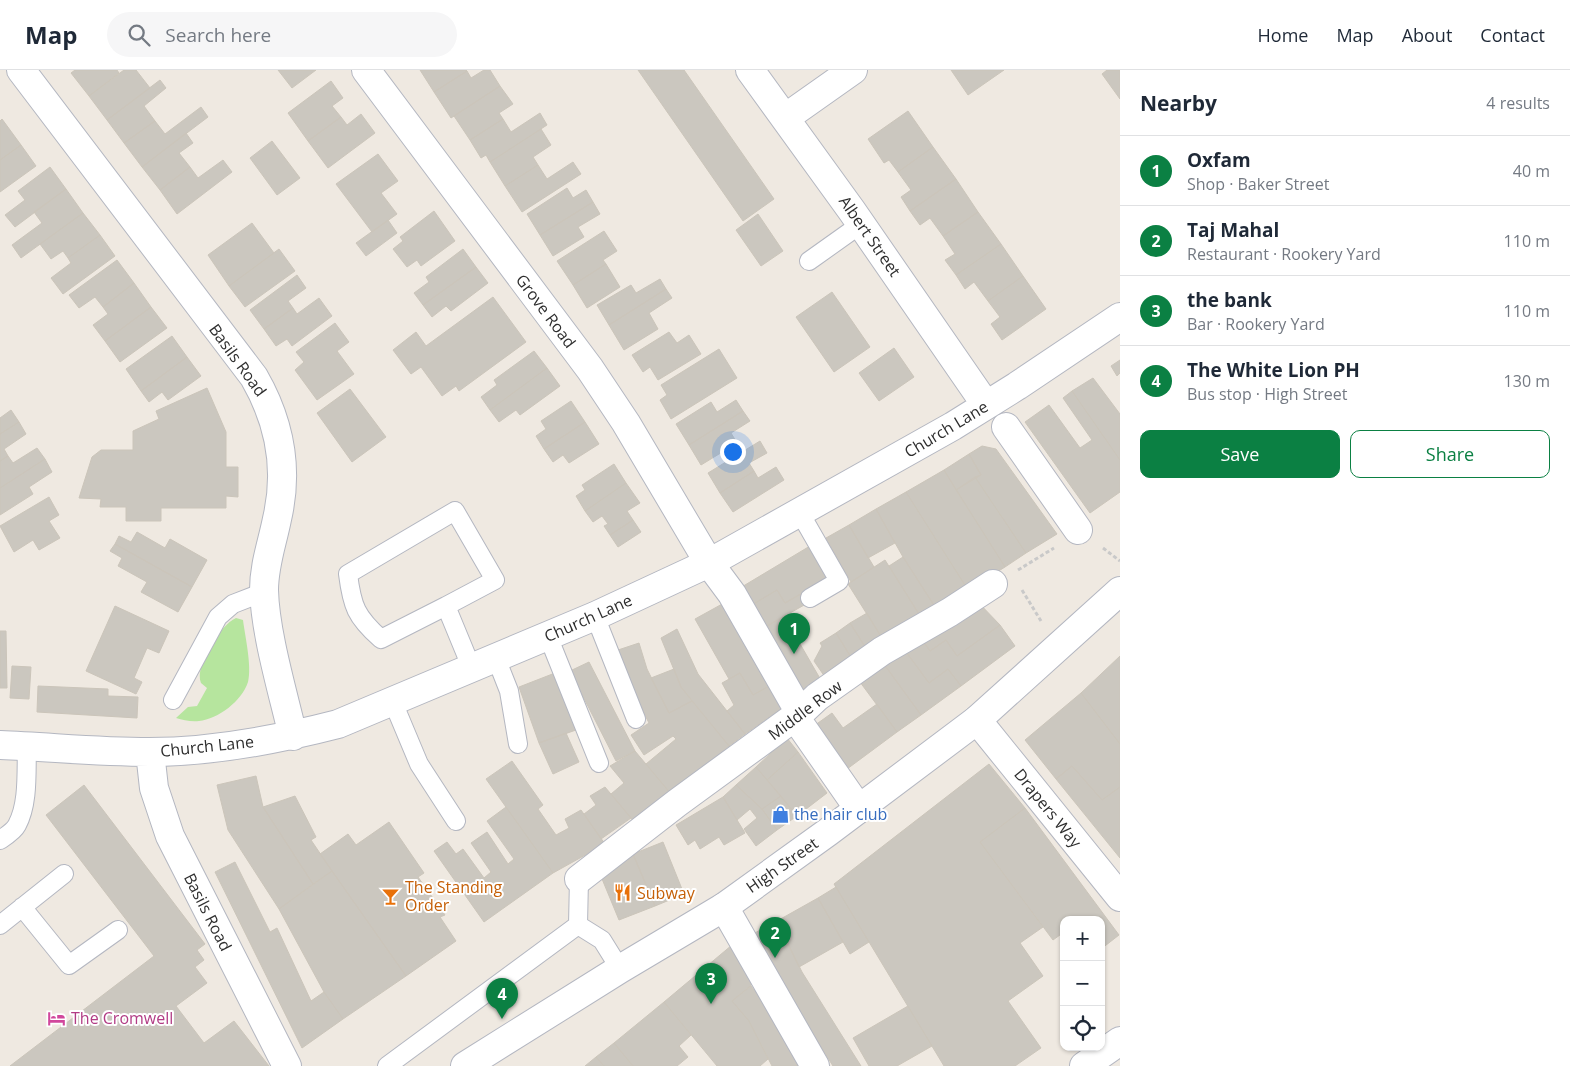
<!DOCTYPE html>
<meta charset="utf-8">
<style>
body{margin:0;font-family:"Open Sans",sans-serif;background:#f6f6f7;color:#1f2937}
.controls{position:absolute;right:15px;bottom:15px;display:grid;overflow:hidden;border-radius:10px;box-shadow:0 1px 4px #0004}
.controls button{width:45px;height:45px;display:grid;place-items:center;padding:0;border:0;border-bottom:1px solid #e0e1e3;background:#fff;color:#1f2937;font:25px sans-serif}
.you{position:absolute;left:732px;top:381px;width:18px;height:18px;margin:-12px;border:4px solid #fff;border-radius:50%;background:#1a73e8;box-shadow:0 0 0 8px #1a73e833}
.badge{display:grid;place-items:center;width:32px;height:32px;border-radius:50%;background:#0b8043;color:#fff;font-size:16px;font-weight:700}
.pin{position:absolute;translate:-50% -41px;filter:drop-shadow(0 1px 2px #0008)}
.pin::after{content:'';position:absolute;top:26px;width:18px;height:15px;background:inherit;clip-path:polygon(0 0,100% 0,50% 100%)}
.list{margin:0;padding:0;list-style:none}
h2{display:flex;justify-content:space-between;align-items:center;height:65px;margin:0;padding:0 20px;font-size:21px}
h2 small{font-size:16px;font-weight:400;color:#747a83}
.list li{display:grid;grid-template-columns:32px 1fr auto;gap:15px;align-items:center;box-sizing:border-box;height:70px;padding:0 20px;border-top:1px solid #e0e1e3}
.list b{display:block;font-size:19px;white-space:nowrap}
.list p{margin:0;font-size:16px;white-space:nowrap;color:#747a83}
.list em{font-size:16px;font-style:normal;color:#747a83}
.actions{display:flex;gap:10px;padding:15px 20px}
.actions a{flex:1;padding:11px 0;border:1px solid #0b8043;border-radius:10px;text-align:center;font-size:18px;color:#0b8043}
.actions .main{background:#0b8043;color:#fff}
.icon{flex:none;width:28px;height:28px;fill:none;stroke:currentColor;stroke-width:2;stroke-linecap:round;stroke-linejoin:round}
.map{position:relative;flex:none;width:1120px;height:996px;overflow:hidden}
header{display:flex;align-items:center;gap:30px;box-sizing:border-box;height:70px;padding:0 25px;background:#fff;border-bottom:1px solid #e0e1e3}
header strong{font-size:24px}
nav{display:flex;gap:28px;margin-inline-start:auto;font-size:18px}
.search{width:350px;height:45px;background:#f6f6f7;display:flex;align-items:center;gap:12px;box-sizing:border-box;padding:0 18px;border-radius:28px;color:#747a83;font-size:19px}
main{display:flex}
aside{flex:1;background:#fff}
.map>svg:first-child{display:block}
.green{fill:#b6e59e}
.building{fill:#cbc7bf;stroke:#cbc5ba}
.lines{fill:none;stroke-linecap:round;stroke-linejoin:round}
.lane-casing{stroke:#b4b7c1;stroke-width:20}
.street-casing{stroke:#b4b7c1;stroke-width:30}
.secondary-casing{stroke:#b4b7c1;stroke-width:30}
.path{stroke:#c9c9c9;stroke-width:3;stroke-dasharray:4 2.5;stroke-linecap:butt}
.lane{stroke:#fff;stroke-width:18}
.street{stroke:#fff;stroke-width:28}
.secondary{stroke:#fff;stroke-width:28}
.labels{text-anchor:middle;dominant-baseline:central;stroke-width:4;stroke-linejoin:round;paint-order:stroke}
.street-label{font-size:16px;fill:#2e2e2e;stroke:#fff}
.shop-label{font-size:16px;fill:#366cbe;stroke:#fff;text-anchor:start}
.food-label{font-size:16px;fill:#c56008;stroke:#fff;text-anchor:start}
.hotel-label{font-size:16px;fill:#b23c85;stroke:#fff;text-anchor:start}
</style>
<header>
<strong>Map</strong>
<div class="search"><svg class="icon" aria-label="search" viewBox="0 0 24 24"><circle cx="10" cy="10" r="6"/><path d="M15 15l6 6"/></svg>Search here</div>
<nav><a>Home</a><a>Map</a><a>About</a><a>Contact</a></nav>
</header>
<main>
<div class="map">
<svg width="1120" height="996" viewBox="0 0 1120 996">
<rect width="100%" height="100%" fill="#efe9e1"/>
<path class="green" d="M 236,548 L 243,550 C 245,566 252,596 248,612 C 242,631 218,649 199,651 C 191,652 183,650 176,648 L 188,637 L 197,636 L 207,618 L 201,613 C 194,596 220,555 236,548 Z"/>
<path class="building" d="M 75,0 L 117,0 L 119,3 L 89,26 L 71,3 Z
M 124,0 L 136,0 L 150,18 L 107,50 L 89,26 Z
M 278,0 L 316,0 L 292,18 Z
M 420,0 L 466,0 L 467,1 L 434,22 Z
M 484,0 L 490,0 L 500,16 L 451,48 L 434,22 L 467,1 L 471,8 Z
M 638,0 L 684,0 L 774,129 L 743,151 Z
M 951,0 L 1004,0 L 968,25 Z
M 1107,0 L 1120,0 L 1120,29 L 1102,4 Z
M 160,10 L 166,18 L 144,36 L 155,51 L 124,73 L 107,50 Z
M 331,11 L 343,28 L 332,36 L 341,47 L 308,71 L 288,43 Z
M 500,16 L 513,34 L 499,43 L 503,49 L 470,70 L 454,46 Z
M 201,37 L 208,47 L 142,97 L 124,73 L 155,51 L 165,64 Z
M 908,41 L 933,77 L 898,102 L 889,90 L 884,93 L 868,69 Z
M 540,43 L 547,55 L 490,92 L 486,85 L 481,88 L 470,70 L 503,49 L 511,62 Z
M 361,44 L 375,63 L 328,98 L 308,71 L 341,47 L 347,55 Z
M 2,49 L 21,75 L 0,90 L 0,51 Z
M 541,59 L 551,75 L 533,87 L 538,95 L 505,116 L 490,92 Z
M 186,63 L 193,73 L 179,83 L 190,97 L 160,120 L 142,97 Z
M 272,71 L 300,108 L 277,125 L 250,88 Z
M 21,75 L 36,96 L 0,122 L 0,90 Z
M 933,77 L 956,109 L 910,141 L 901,127 L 911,120 L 898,102 Z
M 378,84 L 398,111 L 381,123 L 397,144 L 372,162 L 336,114 Z
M 223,90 L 232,102 L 177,144 L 160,120 L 190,97 L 198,108 Z
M 573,92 L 581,104 L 522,142 L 505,116 L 538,95 L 547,109 Z
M 50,97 L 66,119 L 15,157 L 5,145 L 25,130 L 18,121 Z
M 956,109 L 978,142 L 943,166 L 930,148 L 920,155 L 910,141 Z
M 567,118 L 573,128 L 586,120 L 593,132 L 540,165 L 527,144 Z
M 66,119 L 83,143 L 21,188 L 12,175 L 42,153 L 34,142 Z
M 593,132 L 600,144 L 578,157 L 584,167 L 553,186 L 540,165 Z
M 434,141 L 455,171 L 421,196 L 417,190 L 407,197 L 393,179 L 403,171 L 400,167 Z
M 978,142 L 1001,174 L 956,205 L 945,190 L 955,184 L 943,166 Z
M 83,143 L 100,165 L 68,188 L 63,181 L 51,189 L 40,174 Z
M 758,144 L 783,181 L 761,196 L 736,160 Z
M 388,150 L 397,163 L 366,186 L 356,173 Z
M 252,153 L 274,183 L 229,216 L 208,185 Z
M 604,161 L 617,181 L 603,190 L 606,194 L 573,215 L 557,191 Z
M 100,165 L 115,186 L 63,224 L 51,208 L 71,193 L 68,188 Z
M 1001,174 L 1023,206 L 988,231 L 974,212 L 965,219 L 956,205 Z
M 279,179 L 295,201 L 245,237 L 229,216 Z
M 463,179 L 476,197 L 423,235 L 414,223 L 429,212 L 426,207 Z
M 117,190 L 134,213 L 103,237 L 95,227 L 79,238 L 69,225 Z
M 606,194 L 620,217 L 587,238 L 573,215 Z
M 476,197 L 488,213 L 451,241 L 446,236 L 432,247 L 423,235 Z
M 297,205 L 306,218 L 288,231 L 293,238 L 264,259 L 250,240 Z
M 1023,206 L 1046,239 L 1002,270 L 991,254 L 1000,247 L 988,231 Z
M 660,209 L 666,219 L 609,255 L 597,235 L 631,215 L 636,223 Z
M 134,213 L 151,237 L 105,271 L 93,255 L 108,244 L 103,237 Z
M 666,219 L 672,228 L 649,243 L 658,259 L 624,280 L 609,255 Z
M 832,222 L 870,277 L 834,302 L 796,247 Z
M 493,227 L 526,272 L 459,321 L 456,316 L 442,326 L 421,297 L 411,304 L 393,280 L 416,262 L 426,276 Z
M 319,228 L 332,246 L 292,276 L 287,269 L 276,276 L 264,259 L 293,238 L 297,244 Z
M 151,237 L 167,258 L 120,292 L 105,271 Z
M 335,253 L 349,272 L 337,281 L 354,304 L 317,330 L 295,300 L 304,292 L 296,282 Z
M 669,262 L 677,273 L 689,265 L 701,284 L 658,310 L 650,297 L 643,302 L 632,285 Z
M 172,266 L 187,287 L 141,321 L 126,299 Z
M 894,278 L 914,307 L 879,331 L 859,303 Z
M 719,279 L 737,308 L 671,349 L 660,330 L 667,325 L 661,315 Z
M 534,281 L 547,298 L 490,340 L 481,327 L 497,315 L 494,310 Z
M 187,287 L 201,306 L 168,330 L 162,322 L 149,332 L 141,321 Z
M 1120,290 L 1120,303 L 1117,306 L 1111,296 Z
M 547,298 L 560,316 L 520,345 L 516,340 L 499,352 L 490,340 Z
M 1093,308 L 1120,344 L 1120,390 L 1072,321 Z
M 207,318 L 226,362 L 226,397 L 238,397 L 238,427 L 226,426 L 226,438 L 161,438 L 161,451 L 126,451 L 126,437 L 100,437 L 101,429 L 79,428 L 92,387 L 101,380 L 133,380 L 133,361 L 159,349 L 156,341 Z
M 350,319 L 386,367 L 352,392 L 317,343 Z
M 1072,321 L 1120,390 L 1120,422 L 1090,443 L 1025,352 L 1049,335 L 1080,378 L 1092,370 L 1063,328 Z
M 736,330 L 743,341 L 689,375 L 676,354 L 711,332 L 717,342 Z
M 571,331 L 585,352 L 544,379 L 536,366 L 546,359 L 541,351 Z
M 11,340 L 19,352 L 0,364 L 0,348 Z
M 743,341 L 750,351 L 731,363 L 737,373 L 701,395 L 689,375 Z
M 19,352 L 26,364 L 4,379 L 8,386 L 0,391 L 0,364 Z
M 585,352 L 599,374 L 569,393 L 563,385 L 553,392 L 544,379 Z
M 760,371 L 767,383 L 749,393 L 754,401 L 720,423 L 708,403 Z
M 982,376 L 996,379 L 1057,464 L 1026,483 L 975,407 L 981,405 L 969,384 Z
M 37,378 L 45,389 L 0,418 L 0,391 L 8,386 L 13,393 Z
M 969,384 L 981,405 L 956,420 L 944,400 Z
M 45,389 L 52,402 L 29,417 L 33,424 L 0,445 L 0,418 Z
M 614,394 L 626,413 L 585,441 L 576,426 L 585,420 L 582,415 Z
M 776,397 L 784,410 L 733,442 L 720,423 L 754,401 L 758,408 Z
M 944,400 L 1005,497 L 968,520 L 906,422 Z
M 975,407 L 1026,483 L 1005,497 L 956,420 Z
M 626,413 L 640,433 L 627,441 L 633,450 L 610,465 L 604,456 L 608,454 L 602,446 L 593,452 L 585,441 Z
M 906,422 L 968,520 L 937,540 L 903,487 L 876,439 Z
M 49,427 L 59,445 L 49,451 L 60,468 L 39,480 L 33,470 L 14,482 L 0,456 Z
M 876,439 L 895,473 L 868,488 L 849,455 Z
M 633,450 L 641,462 L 618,477 L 610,465 Z
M 849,455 L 874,497 L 851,512 L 826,468 Z
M 137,462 L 165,478 L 170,469 L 207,490 L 192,517 L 115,474 L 119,466 L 131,472 Z
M 115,474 L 192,517 L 178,542 L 141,522 L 147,512 L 118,496 L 122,488 L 110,481 Z
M 810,476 L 828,508 L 785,533 L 777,520 L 750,536 L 740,518 Z
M 903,487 L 937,540 L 922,549 L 889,496 Z
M 885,490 L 922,549 L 885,573 L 848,514 Z
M 777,520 L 785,533 L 801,524 L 806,534 L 763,558 L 750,536 Z
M 976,530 L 1000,555 L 957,586 L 946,570 L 930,581 L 918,564 Z
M 724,533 L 771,615 L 753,625 L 740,603 L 729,609 L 695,549 Z
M 115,536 L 169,561 L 159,583 L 147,578 L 134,608 L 142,612 L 136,624 L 86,601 Z
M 867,543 L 885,573 L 869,583 L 850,553 Z
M 784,546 L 822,612 L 804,622 L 766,557 Z
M 850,553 L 869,583 L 854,592 L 836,563 Z
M 1000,555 L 1015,576 L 961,616 L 948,599 L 929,613 L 901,575 L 918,564 L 930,581 L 946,570 L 957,586 Z
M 677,559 L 698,604 L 745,664 L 729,676 L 681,617 L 661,568 Z
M 0,561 L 6,561 L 7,618 L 0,618 Z
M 836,563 L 854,592 L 827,610 L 814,591 L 822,576 L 820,573 Z
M 639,573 L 647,599 L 669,643 L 692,631 L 729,676 L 671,724 L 646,694 L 676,669 L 673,666 L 644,685 L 631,665 L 649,653 L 627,610 L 618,580 Z
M 901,575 L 929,613 L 948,599 L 961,616 L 921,645 L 881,590 Z
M 1120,586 L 1120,674 L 1081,623 Z
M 881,590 L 921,645 L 897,662 L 857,608 Z
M 589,592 L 635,681 L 616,691 L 570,601 Z
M 12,596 L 31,597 L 29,629 L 10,628 Z
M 674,599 L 681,617 L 692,631 L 669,643 L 651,608 Z
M 555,603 L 576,660 L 539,673 L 519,617 Z
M 740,603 L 753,625 L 771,615 L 782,638 L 745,664 L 727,641 L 734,635 L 722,613 Z
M 38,616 L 108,619 L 108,626 L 138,627 L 137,648 L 37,642 Z
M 1081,623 L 1120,674 L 1120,717 L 1102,730 L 1072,696 L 1056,709 L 1025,670 Z
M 877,634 L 897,662 L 843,702 L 811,658 L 832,643 L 843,658 Z
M 566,663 L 579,692 L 553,704 L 539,673 Z
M 787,668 L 798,682 L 767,710 L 756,697 Z
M 635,681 L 671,724 L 635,753 L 611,724 L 624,713 L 610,696 Z
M 798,682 L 827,723 L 797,746 L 767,710 Z
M 512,691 L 543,735 L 538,739 L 556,765 L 569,758 L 565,749 L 581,740 L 605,774 L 553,803 L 486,709 Z
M 989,694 L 1025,738 L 980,772 L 1043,857 L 1020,873 L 1043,906 L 1008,931 L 1041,978 L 1015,996 L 944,996 L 834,814 Z
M 1072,696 L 1102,730 L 1120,717 L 1120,788 L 1056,709 Z
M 756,697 L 781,726 L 762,739 L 736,715 Z
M 256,706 L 263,737 L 313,814 L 279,839 L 228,760 L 217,715 Z
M 84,715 L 205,874 L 197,880 L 204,890 L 195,897 L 207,913 L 176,936 L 204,973 L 234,951 L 269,996 L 10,996 L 154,886 L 46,745 Z
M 736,715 L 762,739 L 777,760 L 756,776 L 744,759 L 757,748 L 750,739 L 737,750 L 723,727 Z
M 605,717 L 631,748 L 601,769 L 584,744 L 596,735 L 590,726 Z
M 295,726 L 316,767 L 311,770 L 332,801 L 313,814 L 263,737 Z
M 781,726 L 797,746 L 777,760 L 762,739 Z
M 723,727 L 745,763 L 724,775 L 719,767 L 700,779 L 695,770 L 688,775 L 676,755 Z
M 506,737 L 553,803 L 484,852 L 434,781 L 447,772 L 456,784 L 463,779 L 484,808 L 491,802 L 471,773 L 487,762 L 508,794 L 514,789 L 487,751 Z
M 1025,738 L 1119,865 L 1101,879 L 1101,850 L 1064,850 L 1064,862 L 1053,870 L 980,772 Z
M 389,752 L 424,803 L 418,807 L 445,845 L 440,847 L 456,871 L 406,906 L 320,784 L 348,764 L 356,775 Z
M 663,772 L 684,824 L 655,836 L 633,784 Z
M 633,784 L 655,836 L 619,850 L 600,804 Z
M 235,792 L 270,862 L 277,858 L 311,931 L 324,922 L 343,949 L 302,978 L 215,802 Z
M 332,801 L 406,906 L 343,949 L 324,922 L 279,839 Z
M 836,817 L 869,872 L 850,884 L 818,828 Z
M 818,828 L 843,872 L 799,897 L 777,851 Z
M 777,851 L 802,902 L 861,996 L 833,996 L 751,865 Z
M 732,875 L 755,912 L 732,931 L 749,951 L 768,989 L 760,996 L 717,996 L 664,932 Z
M 751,916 L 780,952 L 802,996 L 772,996 L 749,951 L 732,931 Z
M 664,932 L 691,965 L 679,976 L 688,987 L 677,996 L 633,996 L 614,973 Z
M 908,936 L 932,976 L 897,996 L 869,996 L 853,968 Z
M 614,973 L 633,996 L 604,996 L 596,987 Z
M 596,987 L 604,996 L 585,996 Z"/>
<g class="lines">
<defs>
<path id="lane" d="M 809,191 L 861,154
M 800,443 L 839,511 L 810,528
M 446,536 L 495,510 L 455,441 L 348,504 C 352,536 356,547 381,569 L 446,536 L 472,599
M 595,546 L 636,649
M 548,566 L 599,693
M 496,588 L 509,621 L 518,674
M 173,630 L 218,547 L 233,534 L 264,522
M 393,632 L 419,694 L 456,751
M 0,770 C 6,766 14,761 17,755 C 29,733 26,700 27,676
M 22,837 L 69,895 L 118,860
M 0,855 L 64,804
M 578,855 L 579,809
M 387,996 L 578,855 L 602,870 L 620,899"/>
<path id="street" d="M 21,0 L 254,307 C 280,352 289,398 277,449 C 272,474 264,495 264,520 C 265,563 283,623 293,666
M 366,0 L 590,299 L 626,353 L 709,493 L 732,524 L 800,643
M 750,0 L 852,141 L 986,335
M 785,48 L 853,0
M 1006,357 L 1078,460
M 795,647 L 859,739
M 977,650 L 1120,827
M 0,675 C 50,677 99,682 149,682 C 213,682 276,670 338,654 L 595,546 L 709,493 L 953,356 L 1017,316 L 1120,247
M 150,682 L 154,718 L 170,766 L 287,996
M 579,809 L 677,733 L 800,643 L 817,627 L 882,581 L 950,542 L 993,514
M 724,837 L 815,996
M 1084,996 L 1120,971"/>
<path id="secondary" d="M 465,996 L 620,899 L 724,837 L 828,762 L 977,650 L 1120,521"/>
</defs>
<use href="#lane" class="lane-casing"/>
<use href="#street" class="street-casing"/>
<use href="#secondary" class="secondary-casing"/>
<path class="path" d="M 1103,478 L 1120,491
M 1018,500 L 1054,478
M 1022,520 L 1041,551"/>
<use href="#lane" class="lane"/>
<use href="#street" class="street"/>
<use href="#secondary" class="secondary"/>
</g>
<defs>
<symbol id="shop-bare" viewBox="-9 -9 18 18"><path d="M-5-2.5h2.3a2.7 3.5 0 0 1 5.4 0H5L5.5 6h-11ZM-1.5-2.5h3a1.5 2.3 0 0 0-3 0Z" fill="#3f7fe0" stroke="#fff" stroke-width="2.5" paint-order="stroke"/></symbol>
<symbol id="restaurant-bare" viewBox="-9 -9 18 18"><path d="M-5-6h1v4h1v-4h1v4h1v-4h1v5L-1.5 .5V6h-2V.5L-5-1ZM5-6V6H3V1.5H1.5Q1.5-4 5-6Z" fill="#e8710a" stroke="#fff" stroke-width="2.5" paint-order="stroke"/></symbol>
<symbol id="bar-bare" viewBox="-9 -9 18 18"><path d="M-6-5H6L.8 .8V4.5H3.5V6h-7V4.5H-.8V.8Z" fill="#e8710a" stroke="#fff" stroke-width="2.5" paint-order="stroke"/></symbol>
<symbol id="hotel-bare" viewBox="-9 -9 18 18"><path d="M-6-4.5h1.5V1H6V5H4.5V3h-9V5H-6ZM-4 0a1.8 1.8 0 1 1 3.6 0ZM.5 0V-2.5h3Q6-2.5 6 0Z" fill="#d1479c" stroke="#fff" stroke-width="2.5" paint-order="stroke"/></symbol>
</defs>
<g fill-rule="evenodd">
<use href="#shop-bare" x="768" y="732" width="25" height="25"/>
<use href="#restaurant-bare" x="610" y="810" width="25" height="25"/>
<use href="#bar-bare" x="378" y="814" width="25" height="25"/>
<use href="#hotel-bare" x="44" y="936" width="25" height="25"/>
</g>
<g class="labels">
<g class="street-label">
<text transform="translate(870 166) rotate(55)">Albert Street</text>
<text transform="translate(546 241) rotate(53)">Grove Road</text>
<text transform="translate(238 290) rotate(54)">Basils Road</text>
<text transform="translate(946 359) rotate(-31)">Church Lane</text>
<text transform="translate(588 548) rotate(-24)">Church Lane</text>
<text transform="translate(805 640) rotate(-37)">Middle Row</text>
<text transform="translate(207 676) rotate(-6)">Church Lane</text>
<text transform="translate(1048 738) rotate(51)">Drapers Way</text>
<text transform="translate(782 795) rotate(-35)">High Street</text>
<text transform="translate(208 842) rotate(63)">Basils Road</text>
</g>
<g class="shop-label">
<text x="794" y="744">the hair club</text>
</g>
<g class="food-label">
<text x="405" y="817">The Standing<tspan x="405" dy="18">Order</tspan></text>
<text x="637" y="823">Subway</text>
</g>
<g class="hotel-label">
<text x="71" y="948">The Cromwell</text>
</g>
</g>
</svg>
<div class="controls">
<button>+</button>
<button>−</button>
<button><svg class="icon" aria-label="locate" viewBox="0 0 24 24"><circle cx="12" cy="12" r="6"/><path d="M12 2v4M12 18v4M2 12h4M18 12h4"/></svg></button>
</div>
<div class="you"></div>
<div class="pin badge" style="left:794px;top:584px">1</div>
<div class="pin badge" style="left:775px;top:888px">2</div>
<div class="pin badge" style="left:711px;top:934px">3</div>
<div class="pin badge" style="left:502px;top:949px">4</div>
</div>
<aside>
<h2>Nearby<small>4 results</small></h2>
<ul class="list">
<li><span class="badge">1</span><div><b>Oxfam</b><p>Shop · Baker Street</p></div><em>40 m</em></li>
<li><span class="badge">2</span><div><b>Taj Mahal</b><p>Restaurant · Rookery Yard</p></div><em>110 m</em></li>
<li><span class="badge">3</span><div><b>the bank</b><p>Bar · Rookery Yard</p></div><em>110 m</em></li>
<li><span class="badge">4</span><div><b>The White Lion PH</b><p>Bus stop · High Street</p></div><em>130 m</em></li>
</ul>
<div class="actions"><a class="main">Save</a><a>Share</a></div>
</aside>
</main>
